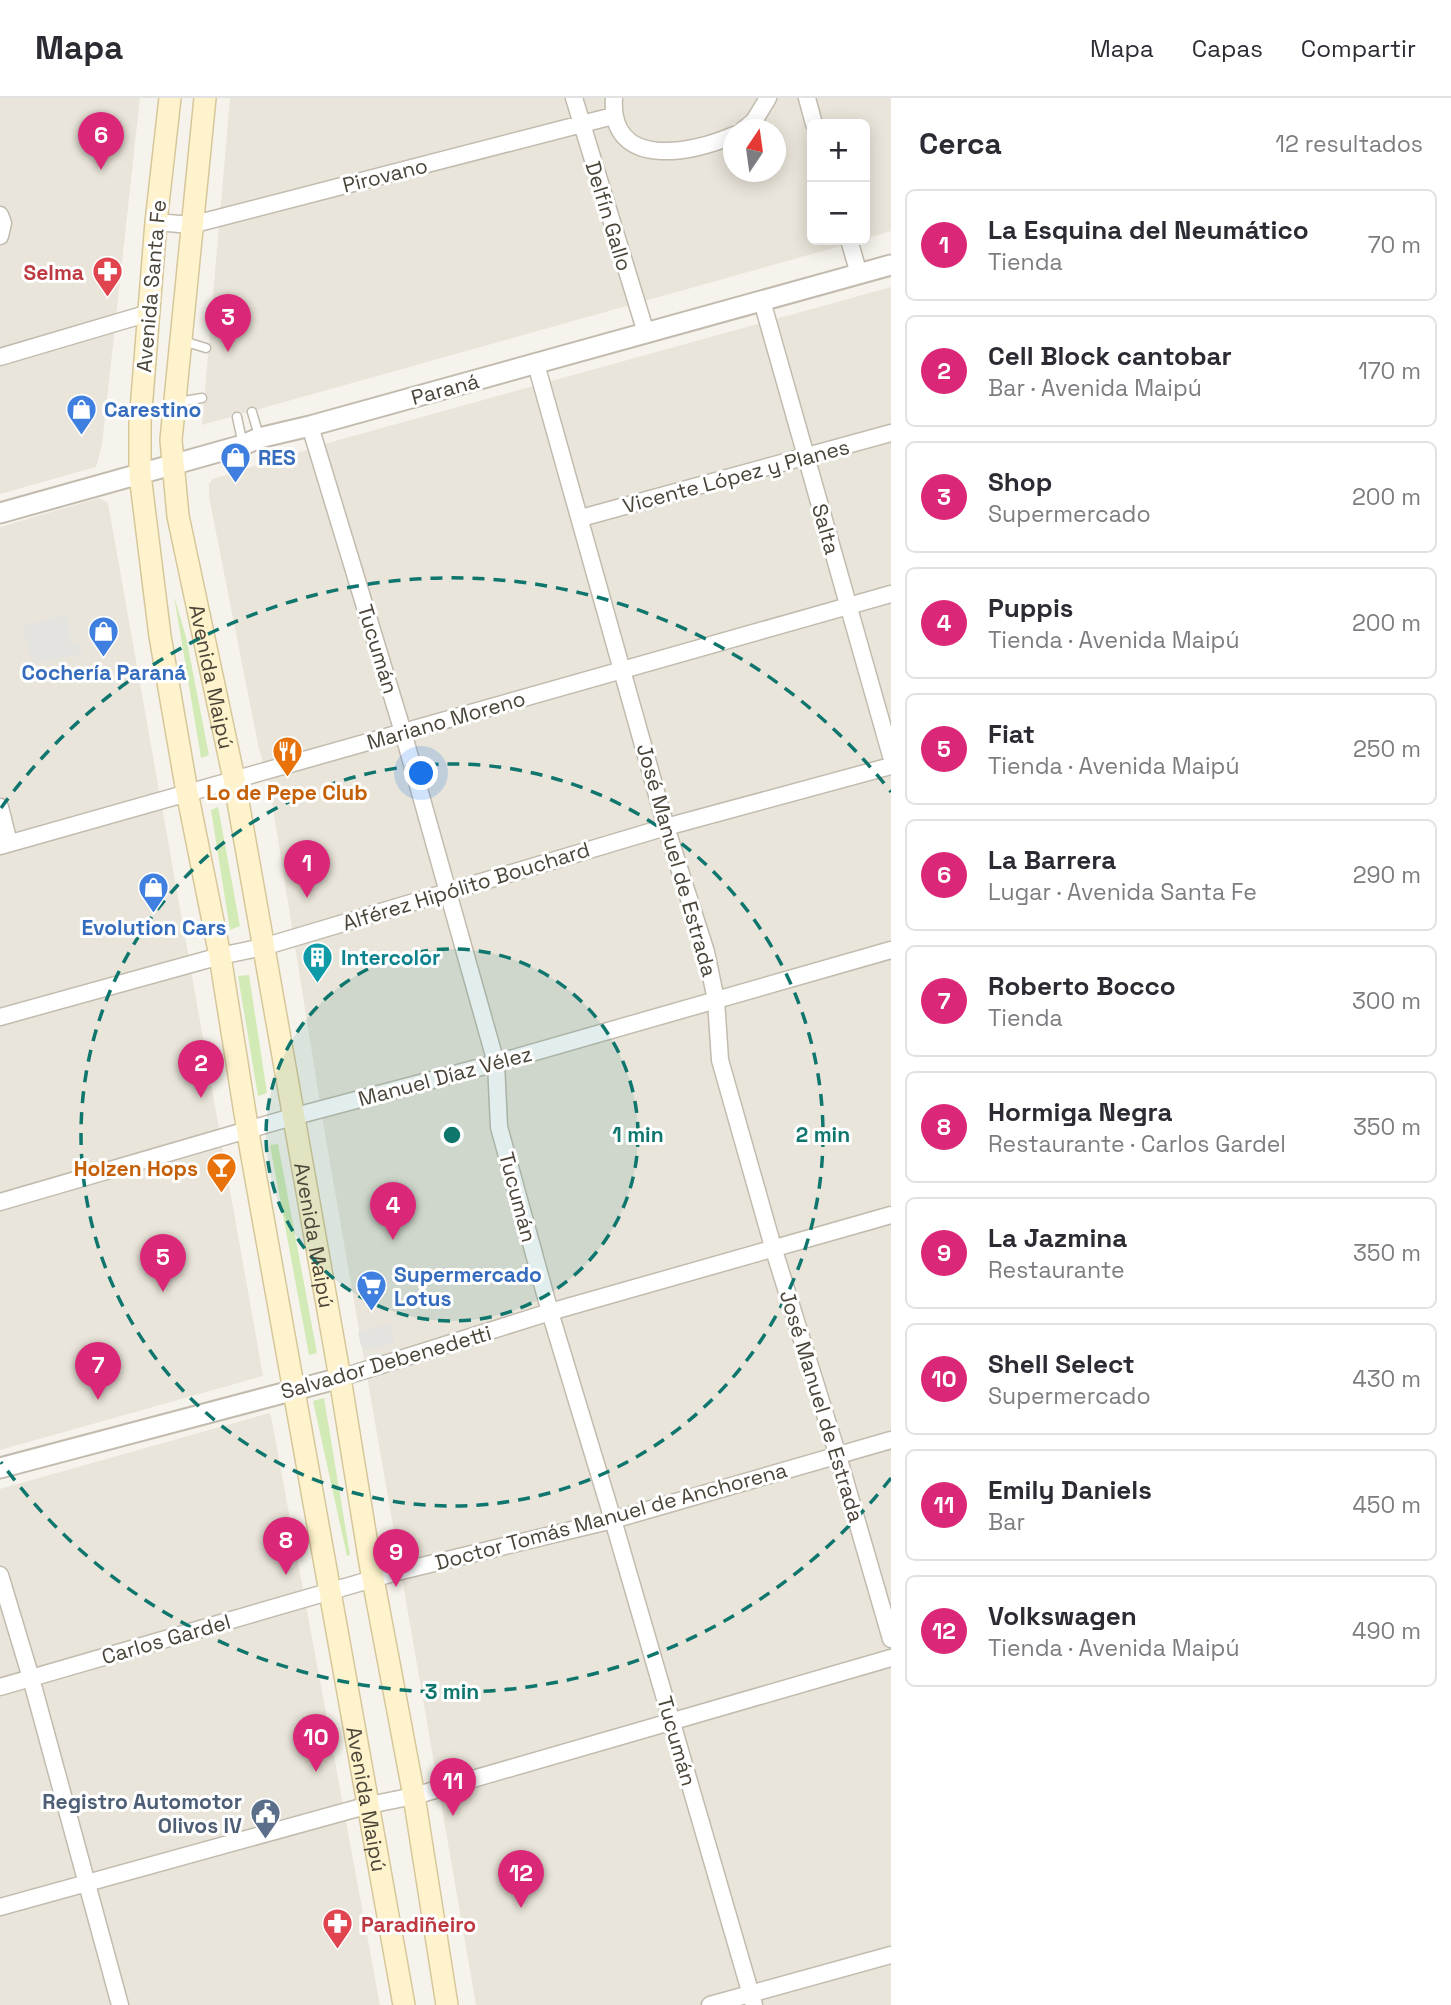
<!DOCTYPE html>
<html lang="es">
<meta charset="utf-8">
<style>
body{margin:0;font-family:"Space Grotesk",sans-serif;background:#f2f2f3;color:#2b2b33}
.controls{position:absolute;right:21px;top:21px;display:grid;overflow:hidden;border-radius:10px;box-shadow:0 4px 18px #0003}
.controls button{width:63px;height:63px;display:grid;place-items:center;padding:0;border:0;border-bottom:2px solid #e1e1e2;background:#fff;color:#2b2b33;font:35px sans-serif}
.compass{position:absolute;left:723px;top:21px;width:63px;height:63px;border-radius:50%;background:#fff;box-shadow:0 4px 18px #0003;rotate:13deg}
.you{position:absolute;left:422px;top:676px;width:24px;height:24px;margin:-18px;border:5px solid #fff;border-radius:50%;background:#1a73e8;box-shadow:0 0 0 10px #1a73e833}
.badge{display:grid;place-items:center;width:46px;height:46px;border-radius:50%;background:#db2777;color:#fff;font-size:23px;font-weight:700}
.pin{position:absolute;translate:-50% -58px;filter:drop-shadow(0 2px 4px #0008)}
.pin::after{content:'';position:absolute;top:37px;width:24px;height:21px;background:inherit;clip-path:polygon(0 0,100% 0,50% 100%)}
.list{margin:0;padding:0;list-style:none}
h2{display:flex;justify-content:space-between;align-items:center;height:91px;margin:0;padding:0 28px;font-size:30px}
h2 small{font-size:23px;font-weight:400;color:#7c7c81}
.list li{display:grid;grid-template-columns:46px 1fr auto;gap:21px;align-items:center;box-sizing:border-box;height:112px;margin:0 14px 14px;padding:0 14px;border:2px solid #e1e1e2;border-radius:10px}
.list b{display:block;font-size:26px;white-space:nowrap}
.list p{margin:0;font-size:23px;white-space:nowrap;color:#7c7c81}
.list em{font-size:23px;font-style:normal;color:#7c7c81}
.map{position:relative;flex:none;width:891px;height:1907px;overflow:hidden}
header{display:flex;align-items:center;gap:42px;box-sizing:border-box;height:98px;padding:0 35px;background:#fff;border-bottom:2px solid #e1e1e2}
header strong{font-size:33px}
nav{display:flex;gap:38px;margin-inline-start:auto;font-size:24px}
main{display:flex}
aside{flex:1;background:#fff}
.map>svg:first-child{display:block}
.residential{fill:#eae5da;fill-rule:evenodd}
.green{fill:#d2eab5}
.parking{fill:#e5e3e0}
.lines{fill:none;stroke-linecap:round;stroke-linejoin:round}
.service-casing{stroke:#c2bbae;stroke-width:11}
.minor-casing{stroke:#c2bbae;stroke-width:19}
.tertiary-casing{stroke:#c2bbae;stroke-width:23}
.secondary-casing{stroke:#d6c79b;stroke-width:24}
.service{stroke:#fff;stroke-width:8}
.minor{stroke:#fff;stroke-width:16}
.tertiary{stroke:#fff;stroke-width:19}
.secondary{stroke:#fff3cd;stroke-width:21}
.ring{fill:none;stroke:#0f766e;stroke-width:3.5;stroke-dasharray:12 9}
.labels{text-anchor:middle;dominant-baseline:central;stroke-width:6;stroke-linejoin:round;paint-order:stroke}
.street-label{font-size:21px;fill:#4b4439;stroke:#fff}
.health-label{font-size:21px;font-weight:bold;fill:#be3a42;stroke:#fff;text-anchor:end}
.shop-label{font-size:21px;font-weight:bold;fill:#366cbe;stroke:#fff;text-anchor:start}
.food-label{font-size:21px;font-weight:bold;fill:#c56008;stroke:#fff}
.culture-label{font-size:21px;font-weight:bold;fill:#0d838f;stroke:#fff;text-anchor:start}
.service-label{font-size:21px;font-weight:bold;fill:#4e5e75;stroke:#fff;text-anchor:end}
.centre{fill:#0f766e;stroke:#fff;stroke-width:3.5}
.ring-label{font-size:21px;text-anchor:middle;font-weight:bold;fill:#0f766e;stroke:#fff;stroke-width:6;stroke-linejoin:round;paint-order:stroke}
</style>
<header>
<strong>Mapa</strong>
<nav><a>Mapa</a><a>Capas</a><a>Compartir</a></nav>
</header>
<main>
<div class="map">
<svg width="891" height="1907" viewBox="0 0 891 1907">
<rect width="100%" height="100%" fill="#f6f3ec"/>
<path class="residential" d="M 0,0 L 140,0 L 102,347 L 96,369 L 0,396 Z
M 230,0 L 891,0 L 891,133 L 865,141 L 865,26 L 812,26 L 812,142 L 862,142 L 202,327 ZM 734,32 L 776,32 L 776,74 L 734,74 Z
M 891,189 L 891,1907 L 476,1907 L 324,1030 L 269,685 L 259,651 L 209,399 L 209,386 L 213,381 L 335,343 Z
M 99,400 L 108,405 L 263,1278 L 0,1352 L 0,429 Z
M 269,1315 L 271,1318 L 380,1907 L 0,1907 L 0,1391 Z"/>
<path class="green" d="M 174,498 L 186,539 L 209,657 L 201,660 Z
M 218,709 L 240,828 L 230,832 L 211,712 Z
M 249,877 L 267,995 L 258,998 L 238,878 Z
M 278,1046 L 317,1255 L 309,1257 L 270,1047 Z
M 324,1300 L 350,1457 L 347,1458 L 313,1303 Z"/>
<path class="parking" d="M 67,516 L 72,546 L 80,545 L 82,556 L 33,566 L 22,528 Z
M 390,1225 L 395,1245 L 368,1252 L 361,1248 L 358,1234 Z"/>
<g class="lines">
<defs>
<path id="service" d="M 183,243 L 206,250
M 178,304 L 202,300
M 252,314 L 259,338
M 237,319 L 243,347"/>
<path id="minor" d="M 574,0 L 646,235
M 614,0 C 609,72 691,56 734,37
M 807,0 L 814,26
M 743,32 L 754,23 L 768,0
M 0,117 L 3,125 L 0,138
M 156,124 L 191,127 L 613,18
M 849,142 L 859,176
M 762,203 L 891,658
M 0,259 L 149,215
M 536,266 L 666,729 L 706,854 L 716,902 L 720,962 L 773,1149 L 838,1358 L 891,1541
M 310,328 L 403,634 L 496,965 L 499,1029 L 550,1214 L 613,1422 L 754,1907
M 581,420 L 891,335
M 0,709 L 9,745
M 0,748 L 891,496
M 0,919 L 220,858 L 263,849 L 666,729 L 891,668
M 0,1104 L 292,1019 L 496,965 L 891,852
M 340,1280 L 550,1214 L 891,1117
M 0,1477 L 31,1580 L 120,1907
M 0,1589 L 397,1474 L 613,1422 L 891,1342
M 0,1809 L 369,1707 L 414,1698 L 891,1560
M 710,1907 L 891,1857"/>
<path id="tertiary" d="M 0,415 L 243,347 L 259,340 L 310,328 L 891,167
M 0,1370 L 340,1280"/>
<g id="secondary">
<path id="s1" d="M 170,0 L 156,124 L 140,325 L 140,377 L 160,538 L 187,694 L 220,858 L 251,1053 L 404,1907"/>
<path id="s2" d="M 205,0 L 171,342 L 178,418 L 234,681 L 340,1280 L 370,1465 L 414,1698 L 447,1907"/>
</g>
</defs>
<use href="#service" class="service-casing"/>
<use href="#minor" class="minor-casing"/>
<use href="#tertiary" class="tertiary-casing"/>
<use href="#secondary" class="secondary-casing"/>
<use href="#service" class="service"/>
<use href="#minor" class="minor"/>
<use href="#tertiary" class="tertiary"/>
<use href="#secondary" class="secondary"/>
</g>
<circle cx="452" cy="1037" r="186" fill="#0f766e" fill-opacity=".12"/>
<g class="ring">
<circle cx="452" cy="1037" r="186"/>
<circle cx="452" cy="1037" r="371"/>
<path d="M891 1380A557 557 0 0 1 1 1364M1 710A557 557 0 0 1 891 694"/>
</g>
<defs>
<symbol id="pharmacy-pin" viewBox="-11 -11 22 30"><path d="M0 17L-7.5 6A9.5 9.5 0 1 1 7.5 6Z" fill="#e0444e" stroke="#fff"/><path d="M-2-6h4v4h4v4h-4v4h-4v-4h-4v-4h4Z" fill="#fff"/></symbol>
<symbol id="shop-pin" viewBox="-11 -11 22 30"><path d="M0 17L-7.5 6A9.5 9.5 0 1 1 7.5 6Z" fill="#3f7fe0" stroke="#fff"/><path d="M-5-2.5h2.3a2.7 3.5 0 0 1 5.4 0H5L5.5 6h-11ZM-1.5-2.5h3a1.5 2.3 0 0 0-3 0Z" fill="#fff"/></symbol>
<symbol id="restaurant-pin" viewBox="-11 -11 22 30"><path d="M0 17L-7.5 6A9.5 9.5 0 1 1 7.5 6Z" fill="#e8710a" stroke="#fff"/><path d="M-5-6h1v4h1v-4h1v4h1v-4h1v5L-1.5 .5V6h-2V.5L-5-1ZM5-6V6H3V1.5H1.5Q1.5-4 5-6Z" fill="#fff"/></symbol>
<symbol id="building-pin" viewBox="-11 -11 22 30"><path d="M0 17L-7.5 6A9.5 9.5 0 1 1 7.5 6Z" fill="#0f9aa8" stroke="#fff"/><path d="M-4-6H4V6H1V3H-1V6H-4ZM-2.5-4.3h1.7v1.8h-1.7ZM.8-4.3h1.7v1.8H.8ZM-2.5-1h1.7V.8h-1.7ZM.8-1h1.7V.8H.8Z" fill="#fff"/></symbol>
<symbol id="bar-pin" viewBox="-11 -11 22 30"><path d="M0 17L-7.5 6A9.5 9.5 0 1 1 7.5 6Z" fill="#e8710a" stroke="#fff"/><path d="M-6-5H6L.8 .8V4.5H3.5V6h-7V4.5H-.8V.8Z" fill="#fff"/></symbol>
<symbol id="supermarket-pin" viewBox="-11 -11 22 30"><path d="M0 17L-7.5 6A9.5 9.5 0 1 1 7.5 6Z" fill="#3f7fe0" stroke="#fff"/><path d="M-6-5.5h2.5l.6 2H6L4.5 2H-2.5L-4.4-4H-6ZM-1.5 3.2a1.3 1.3 0 1 0 .1 0ZM3 3.2a1.3 1.3 0 1 0 .1 0Z" fill="#fff"/></symbol>
<symbol id="civic-pin" viewBox="-11 -11 22 30"><path d="M0 17L-7.5 6A9.5 9.5 0 1 1 7.5 6Z" fill="#5c6f8a" stroke="#fff"/><path d="M-.6-6.5H3V-4.5H.6V-3L4-1V1h2V6H-6V1h2V-1L-.6-3ZM-1.2 2.5V6h2.4V2.5Z" fill="#fff"/></symbol>
</defs>
<g fill-rule="evenodd">
<use href="#pharmacy-pin" x="90" y="156" width="35" height="47"/>
<use href="#shop-pin" x="64" y="294" width="35" height="47"/>
<use href="#shop-pin" x="218" y="342" width="35" height="47"/>
<use href="#shop-pin" x="86" y="516" width="35" height="47"/>
<use href="#restaurant-pin" x="270" y="636" width="35" height="47"/>
<use href="#shop-pin" x="136" y="772" width="35" height="47"/>
<use href="#building-pin" x="300" y="842" width="35" height="47"/>
<use href="#bar-pin" x="204" y="1052" width="35" height="47"/>
<use href="#supermarket-pin" x="354" y="1170" width="35" height="47"/>
<use href="#civic-pin" x="248" y="1698" width="35" height="47"/>
<use href="#pharmacy-pin" x="320" y="1808" width="35" height="47"/>
</g>
<g class="labels">
<g class="street-label">
<text transform="translate(385 77) rotate(-14)">Pirovano</text>
<text transform="translate(609 118) rotate(73)">Delfín Gallo</text>
<text transform="translate(151 188) rotate(-85)">Avenida Santa Fe</text>
<text transform="translate(445 291) rotate(-15)">Paraná</text>
<text transform="translate(736 378) rotate(-15)">Vicente López y Planes</text>
<text transform="translate(826 431) rotate(74)">Salta</text>
<text transform="translate(378 551) rotate(73)">Tucumán</text>
<text stroke="none"><textPath href="#s2" startOffset="584">Avenida Maipú</textPath></text>
<text transform="translate(446 622) rotate(-16)">Mariano Moreno</text>
<text transform="translate(677 762) rotate(74)">José Manuel de Estrada</text>
<text transform="translate(466 788) rotate(-17)">Alférez Hipólito Bouchard</text>
<text transform="translate(445 978) rotate(-15)">Manuel Díaz Vélez</text>
<text transform="translate(518 1099) rotate(75)">Tucumán</text>
<text stroke="none"><textPath href="#s2" startOffset="1152">Avenida Maipú</textPath></text>
<text transform="translate(386 1264) rotate(-16)">Salvador Debenedetti</text>
<text transform="translate(822 1308) rotate(73)">José Manuel de Estrada</text>
<text transform="translate(611 1418) rotate(-15)">Doctor Tomás Manuel de Anchorena</text>
<text transform="translate(166 1541) rotate(-16)">Carlos Gardel</text>
<text transform="translate(677 1643) rotate(74)">Tucumán</text>
<text stroke="none"><textPath href="#s1" startOffset="1722">Avenida Maipú</textPath></text>
</g>
<g class="health-label">
<text x="84" y="174">Selma</text>
<text x="361" y="1826" text-anchor="start">Paradiñeiro</text>
</g>
<g class="shop-label">
<text x="104" y="311">Carestino</text>
<text x="258" y="359">RES</text>
<text x="104" y="574" text-anchor="middle">Cochería Paraná</text>
<text x="154" y="829" text-anchor="middle">Evolution Cars</text>
<text x="394" y="1176">Supermercado<tspan x="394" dy="24">Lotus</tspan></text>
</g>
<g class="food-label">
<text x="287" y="694">Lo de Pepe Club</text>
<text x="198" y="1070" text-anchor="end">Holzen Hops</text>
</g>
<g class="culture-label">
<text x="341" y="859">Intercolor</text>
</g>
<g class="service-label">
<text x="242" y="1703">Registro Automotor<tspan x="242" dy="24">Olivos IV</tspan></text>
</g>
</g>
<circle cx="452" cy="1037" r="10" class="centre"/>
<g class="ring-label">
<text x="638" y="1044">1 min</text>
<text x="823" y="1044">2 min</text>
<text x="452" y="1601">3 min</text>
</g>
</svg>
<div class="controls">
<button>+</button>
<button>−</button>
</div>
<svg class="compass" viewBox="-18 -18 36 36"><path d="M0-13l5 13h-10z" fill="#e53935"/><path d="M0 13l5-13h-10z" fill="#7c7c81"/></svg>
<div class="you"></div>
<div class="pin badge" style="left:307px;top:800px">1</div>
<div class="pin badge" style="left:201px;top:1000px">2</div>
<div class="pin badge" style="left:228px;top:254px">3</div>
<div class="pin badge" style="left:393px;top:1142px">4</div>
<div class="pin badge" style="left:163px;top:1194px">5</div>
<div class="pin badge" style="left:101px;top:72px">6</div>
<div class="pin badge" style="left:98px;top:1302px">7</div>
<div class="pin badge" style="left:286px;top:1477px">8</div>
<div class="pin badge" style="left:396px;top:1489px">9</div>
<div class="pin badge" style="left:316px;top:1674px">10</div>
<div class="pin badge" style="left:453px;top:1718px">11</div>
<div class="pin badge" style="left:521px;top:1810px">12</div>
</div>
<aside>
<h2>Cerca<small>12 resultados</small></h2>
<ul class="list">
<li><span class="badge">1</span><div><b>La Esquina del Neumático</b><p>Tienda</p></div><em>70 m</em></li>
<li><span class="badge">2</span><div><b>Cell Block cantobar</b><p>Bar · Avenida Maipú</p></div><em>170 m</em></li>
<li><span class="badge">3</span><div><b>Shop</b><p>Supermercado</p></div><em>200 m</em></li>
<li><span class="badge">4</span><div><b>Puppis</b><p>Tienda · Avenida Maipú</p></div><em>200 m</em></li>
<li><span class="badge">5</span><div><b>Fiat</b><p>Tienda · Avenida Maipú</p></div><em>250 m</em></li>
<li><span class="badge">6</span><div><b>La Barrera</b><p>Lugar · Avenida Santa Fe</p></div><em>290 m</em></li>
<li><span class="badge">7</span><div><b>Roberto Bocco</b><p>Tienda</p></div><em>300 m</em></li>
<li><span class="badge">8</span><div><b>Hormiga Negra</b><p>Restaurante · Carlos Gardel</p></div><em>350 m</em></li>
<li><span class="badge">9</span><div><b>La Jazmina</b><p>Restaurante</p></div><em>350 m</em></li>
<li><span class="badge">10</span><div><b>Shell Select</b><p>Supermercado</p></div><em>430 m</em></li>
<li><span class="badge">11</span><div><b>Emily Daniels</b><p>Bar</p></div><em>450 m</em></li>
<li><span class="badge">12</span><div><b>Volkswagen</b><p>Tienda · Avenida Maipú</p></div><em>490 m</em></li>
</ul>
</aside>
</main>
